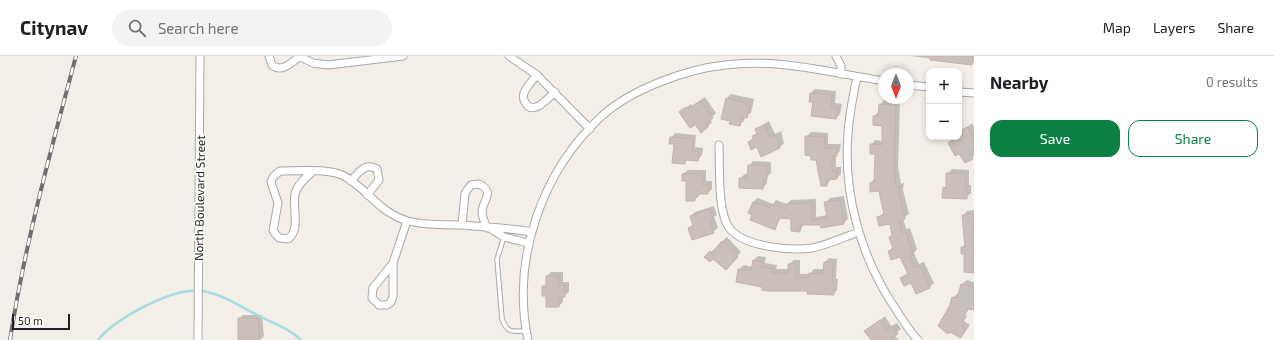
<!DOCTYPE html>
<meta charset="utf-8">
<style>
body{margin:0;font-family:"Exo 2",sans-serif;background:#f2f2f2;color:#202124}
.controls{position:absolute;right:12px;top:12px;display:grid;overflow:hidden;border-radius:8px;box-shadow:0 2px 6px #0003}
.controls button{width:36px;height:36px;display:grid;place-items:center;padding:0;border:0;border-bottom:1px solid #e0e0e0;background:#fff;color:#202124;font:20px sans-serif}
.compass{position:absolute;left:878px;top:12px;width:36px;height:36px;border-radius:50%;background:#fff;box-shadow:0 2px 6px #0003;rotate:180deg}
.scale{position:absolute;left:12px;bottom:10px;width:58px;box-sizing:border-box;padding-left:4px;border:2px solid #222;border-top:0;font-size:11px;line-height:14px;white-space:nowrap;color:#222;-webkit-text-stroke:3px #fff;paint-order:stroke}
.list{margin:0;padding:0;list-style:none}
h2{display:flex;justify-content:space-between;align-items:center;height:52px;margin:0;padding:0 16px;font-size:17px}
h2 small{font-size:13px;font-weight:400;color:#757577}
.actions{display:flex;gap:8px;padding:12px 16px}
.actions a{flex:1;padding:9px 0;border:1px solid #0b8043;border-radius:12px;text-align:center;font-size:14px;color:#0b8043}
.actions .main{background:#0b8043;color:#fff}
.icon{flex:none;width:22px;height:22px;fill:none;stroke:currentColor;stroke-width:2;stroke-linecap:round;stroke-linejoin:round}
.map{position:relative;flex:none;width:974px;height:284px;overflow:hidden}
header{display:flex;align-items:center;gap:24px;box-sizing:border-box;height:56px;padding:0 20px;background:#fff;border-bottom:1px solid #e0e0e0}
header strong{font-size:19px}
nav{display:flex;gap:22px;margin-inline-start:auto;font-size:14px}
.search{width:280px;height:36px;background:#f2f2f2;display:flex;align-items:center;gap:10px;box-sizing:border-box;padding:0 14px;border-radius:22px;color:#757577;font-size:15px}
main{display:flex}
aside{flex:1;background:#fff}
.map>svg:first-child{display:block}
.shadow{fill:#0003}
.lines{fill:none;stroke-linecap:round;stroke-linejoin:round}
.stream{stroke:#a6dde3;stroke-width:2.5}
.building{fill:#cbbfbb;stroke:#c6b2a9}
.service-casing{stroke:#a9a9a9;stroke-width:5.5}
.minor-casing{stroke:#a9a9a9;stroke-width:9}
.service{stroke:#fff;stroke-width:3.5}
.minor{stroke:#fff;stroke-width:7}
.rail-casing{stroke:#707070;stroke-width:4}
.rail{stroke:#fff;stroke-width:2.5;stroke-dasharray:8;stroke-linecap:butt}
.labels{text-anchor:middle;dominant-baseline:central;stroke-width:3;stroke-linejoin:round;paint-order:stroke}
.street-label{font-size:12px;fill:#222;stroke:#fff}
</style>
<header>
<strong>Citynav</strong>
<div class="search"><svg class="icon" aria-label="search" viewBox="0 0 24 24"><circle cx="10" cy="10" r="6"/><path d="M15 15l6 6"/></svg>Search here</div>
<nav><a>Map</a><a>Layers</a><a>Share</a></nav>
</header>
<main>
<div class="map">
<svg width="974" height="284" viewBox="0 0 974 284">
<rect width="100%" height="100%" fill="#f3eee8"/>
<path class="shadow" d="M 911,0 L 974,0 L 974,6 L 971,8 Z
M 815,33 L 836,35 L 835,47 L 842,48 L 840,58 L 836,62 L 814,46 L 810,45 L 811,37 Z
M 731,38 L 754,43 L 751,57 L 745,60 L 744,65 L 739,69 L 727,42 Z
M 705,41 L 716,57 L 710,63 L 712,66 L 708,71 L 695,67 L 693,69 L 680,56 L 691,48 L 692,50 Z
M 884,44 L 900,45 L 898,110 L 901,128 L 904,127 L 903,134 L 909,158 L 903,162 L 906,173 L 910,172 L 917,193 L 914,197 L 919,208 L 924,206 L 934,227 L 930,231 L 901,222 L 909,216 L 900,199 L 889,195 L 893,191 L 890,181 L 893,179 L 890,167 L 878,161 L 885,156 L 880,134 L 871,127 L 875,122 L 876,97 L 871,89 L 875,84 L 883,85 L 883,69 L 874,60 L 879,56 L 880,49 Z
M 769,65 L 775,78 L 781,75 L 784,87 L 780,91 L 757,90 L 749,86 L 758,76 L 756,73 Z
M 972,67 L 974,71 L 974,100 L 965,106 L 960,96 L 949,87 L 953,82 L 959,81 L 964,77 L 962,75 Z
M 811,76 L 828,77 L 828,88 L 841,88 L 840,95 L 836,99 L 836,111 L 841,111 L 841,118 L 837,122 L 831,123 L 827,129 L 806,81 Z
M 675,77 L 696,79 L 695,91 L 703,92 L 702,99 L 698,104 L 688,103 L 684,107 L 671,82 Z
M 753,105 L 771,106 L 771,117 L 767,121 L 767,127 L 763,132 L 740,122 L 745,118 L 748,118 L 749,110 Z
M 952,113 L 969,114 L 969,129 L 971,129 L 971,137 L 966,142 L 944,132 L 947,129 L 947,118 Z
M 688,114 L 706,114 L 706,125 L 712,125 L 712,133 L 708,137 L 701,137 L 694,144 L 683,118 Z
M 844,140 L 848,163 L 844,167 L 804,168 L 800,175 L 792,162 L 781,162 L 774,173 L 753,158 L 753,146 L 758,142 L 773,148 L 776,144 L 787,148 L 791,144 L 816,143 L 816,161 L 827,159 L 825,147 L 830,142 Z
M 714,150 L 717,159 L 714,161 L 718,172 L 713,176 L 689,172 L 694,168 L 691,160 L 695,156 Z
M 974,154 L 974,216 L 965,215 L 965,197 L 962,192 L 965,188 L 963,160 L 967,155 Z
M 727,181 L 741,196 L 730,208 L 713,202 L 706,201 Z
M 758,200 L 766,201 L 765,207 L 777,209 L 776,213 L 789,213 L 789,208 L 794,204 L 800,204 L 800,218 L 810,218 L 814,213 L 825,213 L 825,206 L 829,202 L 837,203 L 836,223 L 838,223 L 837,234 L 833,238 L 809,234 L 763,230 L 739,213 L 744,209 L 753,211 L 754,204 Z
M 551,216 L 563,216 L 563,226 L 569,226 L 569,236 L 563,240 L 563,246 L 559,250 L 547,239 L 543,231 L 547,227 L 547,220 Z
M 967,224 L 974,226 L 974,252 L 969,252 L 965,259 L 967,260 L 964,265 L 970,269 L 961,281 L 951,249 L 953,242 L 958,237 L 960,238 L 962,228 Z
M 243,259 L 262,259 L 264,280 L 260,284 L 239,284 L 239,263 Z
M 885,260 L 891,270 L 897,267 L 901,273 L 894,279 L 899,284 L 871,284 L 866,275 Z"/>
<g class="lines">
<path class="stream" d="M 98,284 C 115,262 175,230 203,235 C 224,239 241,251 259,260 C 274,268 289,272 301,284"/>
</g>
<path class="building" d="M 930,0 L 973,0 L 972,9 L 930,4 Z
M 810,37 L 832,39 L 831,51 L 838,52 L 836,63 L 811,60 L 813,46 L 809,46 Z
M 726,42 L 750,48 L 747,62 L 742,61 L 740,70 L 729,68 L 730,65 L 721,63 Z
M 700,45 L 713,62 L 706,67 L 708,71 L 701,77 L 694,67 L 694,70 L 690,72 L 679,56 L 686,51 L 688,53 Z
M 879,48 L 896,49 L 894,115 L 896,131 L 900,131 L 899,139 L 905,163 L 899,164 L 902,177 L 906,176 L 913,199 L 909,200 L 915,212 L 920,210 L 930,232 L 916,238 L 911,227 L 904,230 L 900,222 L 908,218 L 900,201 L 891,204 L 888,195 L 893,193 L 889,181 L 892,180 L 890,168 L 879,170 L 877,161 L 884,159 L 880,140 L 879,135 L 870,136 L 870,127 L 874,126 L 875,98 L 870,98 L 870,88 L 882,89 L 882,70 L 873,69 L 873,60 L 878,60 Z
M 764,69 L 770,81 L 776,79 L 780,92 L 761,101 L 757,91 L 751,94 L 748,86 L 754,83 L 752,80 L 757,78 L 755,73 Z
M 968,71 L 974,83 L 974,93 L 969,96 L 973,103 L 965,107 L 959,98 L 955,100 L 948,87 L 963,78 L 961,74 Z
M 805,80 L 825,81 L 824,92 L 837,92 L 837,100 L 832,100 L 832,115 L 837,115 L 837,123 L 827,124 L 827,130 L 821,130 L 816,104 L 811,104 L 811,100 L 805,99 Z
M 670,81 L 693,83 L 692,95 L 699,96 L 698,105 L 685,104 L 685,108 L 672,107 L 674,88 L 669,88 Z
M 748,109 L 767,110 L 767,123 L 763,122 L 763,133 L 739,132 L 739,122 L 747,122 Z
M 946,117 L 965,118 L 965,133 L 967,133 L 967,143 L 942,142 L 943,131 L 946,132 Z
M 682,118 L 702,118 L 702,129 L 708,129 L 708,138 L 698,138 L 698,141 L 695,141 L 695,145 L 686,145 L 686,125 L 682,125 Z
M 840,144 L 844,168 L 821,172 L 820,169 L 800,169 L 800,176 L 791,175 L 791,163 L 779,162 L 775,174 L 750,164 L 752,159 L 748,157 L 753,146 L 770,152 L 771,148 L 786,153 L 786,148 L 812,147 L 812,165 L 827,162 L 824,146 Z
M 710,153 L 713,164 L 710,165 L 714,177 L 692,184 L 688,172 L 693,170 L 690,160 Z
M 973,158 L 974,217 L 964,216 L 964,198 L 961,198 L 961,191 L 965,191 L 962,159 Z
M 722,185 L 738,201 L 726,214 L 713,203 L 710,206 L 704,201 L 710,195 L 712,197 Z
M 753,204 L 762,206 L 761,211 L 773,213 L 772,217 L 788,217 L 788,208 L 796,208 L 796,222 L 808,222 L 809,217 L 823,218 L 824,206 L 833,207 L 832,227 L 834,227 L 834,239 L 807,238 L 808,235 L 767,235 L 762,234 L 762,231 L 736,226 L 738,213 L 751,215 Z
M 546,220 L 559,220 L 559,229 L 565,229 L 565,241 L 559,241 L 559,251 L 546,251 L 546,240 L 542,240 L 542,230 L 546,230 Z
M 961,228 L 974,231 L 974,254 L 968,253 L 962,263 L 964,265 L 961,270 L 966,273 L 961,282 L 950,276 L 948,278 L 938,270 L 950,249 L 952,241 L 957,242 Z
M 238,262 L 258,262 L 260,284 L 238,284 Z
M 880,264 L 887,274 L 892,270 L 898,278 L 889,284 L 871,284 L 864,275 Z"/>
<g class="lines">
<defs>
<path id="service" d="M 504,181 L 497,203 L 502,263 C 508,278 512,275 526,275"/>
<path id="minor" d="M 269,0 L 272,9 C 282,17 291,7 300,0
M 299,0 L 313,7 L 328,9 L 403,0
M 509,0 L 537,19 L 590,73
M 836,0 L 841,10 L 841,18
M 537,19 C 533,24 527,30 524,37 C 523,40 523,43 525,46 C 533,61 548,42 555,36
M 857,21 C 853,40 849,59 848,78 C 843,138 861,200 893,249 C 901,261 908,274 918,284
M 908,29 L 929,31
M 959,36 L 974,37
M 719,89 C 720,110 717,157 730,173 C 745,191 791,195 812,192 C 827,189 844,181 859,176
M 312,116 C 305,122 297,129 295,138 C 292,152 301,174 288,183 L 279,182 L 273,175 L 278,147 L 271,126 L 273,121 L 280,115 C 298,115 329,112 344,120 C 368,133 379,157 408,165 C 426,170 444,168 462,169 C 486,171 508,172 532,176
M 351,125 C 358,117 365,106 377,113 L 379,124 L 367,139
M 462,169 L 465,137 L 471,129 L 479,128 C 496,136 482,145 482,156 C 482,161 485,167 487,172
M 491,173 L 504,181 L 528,187
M 393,207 L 373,232 L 372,242 L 379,249 L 387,249 L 391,246 L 393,240 L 393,207 L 407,165
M 198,284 L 200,0
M 528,284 C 511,203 542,114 603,59 C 632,33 687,13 725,9 C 778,2 832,17 884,25"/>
</defs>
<use href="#service" class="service-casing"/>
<use href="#minor" class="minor-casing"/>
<use href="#service" class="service"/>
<use href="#minor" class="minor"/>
<defs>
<path id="rail" d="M 10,284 C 25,187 51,94 76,0"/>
</defs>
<use href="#rail" class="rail-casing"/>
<use href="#rail" class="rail"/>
</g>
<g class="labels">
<g class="street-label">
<text transform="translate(199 142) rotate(-89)">North Boulevard Street</text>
</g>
</g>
</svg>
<div class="controls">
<button>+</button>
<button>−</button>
</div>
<svg class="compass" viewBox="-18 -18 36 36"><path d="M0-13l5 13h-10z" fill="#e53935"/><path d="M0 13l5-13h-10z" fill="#757577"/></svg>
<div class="scale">50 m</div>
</div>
<aside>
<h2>Nearby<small>0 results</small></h2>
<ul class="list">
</ul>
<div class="actions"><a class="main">Save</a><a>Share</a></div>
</aside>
</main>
